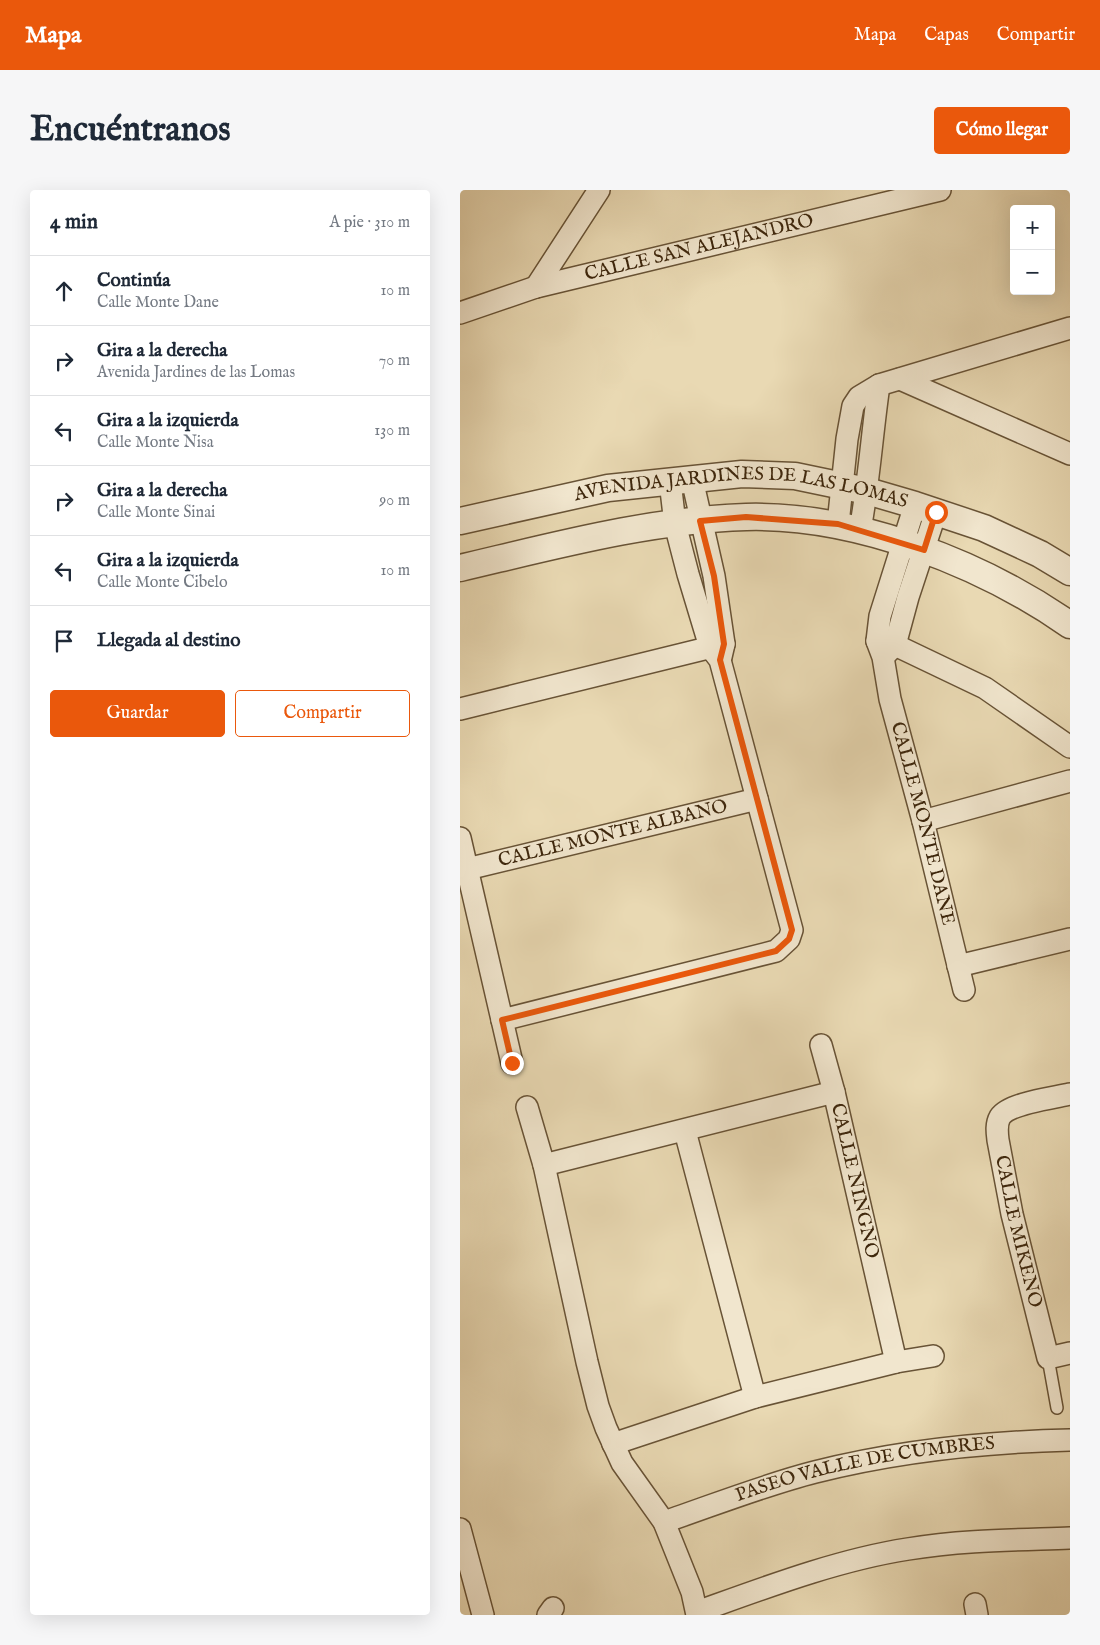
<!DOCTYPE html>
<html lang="es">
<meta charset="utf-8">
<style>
body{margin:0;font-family:"IM FELL English",serif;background:#f6f6f7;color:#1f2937}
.controls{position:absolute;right:15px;top:15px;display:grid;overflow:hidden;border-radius:5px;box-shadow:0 5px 20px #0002}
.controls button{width:45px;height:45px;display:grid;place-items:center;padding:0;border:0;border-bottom:1px solid #e0e1e3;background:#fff;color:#1f2937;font:25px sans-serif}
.stop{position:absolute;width:15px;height:15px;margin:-11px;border:4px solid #ea580c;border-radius:50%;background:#fff}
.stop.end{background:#ea580c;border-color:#fff;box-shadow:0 1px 5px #0008}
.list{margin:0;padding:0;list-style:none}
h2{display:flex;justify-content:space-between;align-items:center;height:65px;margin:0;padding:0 20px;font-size:21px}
h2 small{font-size:16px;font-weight:400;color:#747a83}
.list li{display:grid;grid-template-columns:32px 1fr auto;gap:15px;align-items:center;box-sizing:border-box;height:70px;padding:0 20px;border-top:1px solid #e0e1e3}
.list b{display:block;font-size:19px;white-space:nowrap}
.list p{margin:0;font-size:16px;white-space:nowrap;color:#747a83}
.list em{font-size:16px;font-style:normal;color:#747a83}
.actions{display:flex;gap:10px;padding:15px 20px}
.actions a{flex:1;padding:11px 0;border:1px solid #ea580c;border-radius:5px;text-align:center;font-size:18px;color:#ea580c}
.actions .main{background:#ea580c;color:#fff}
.icon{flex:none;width:28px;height:28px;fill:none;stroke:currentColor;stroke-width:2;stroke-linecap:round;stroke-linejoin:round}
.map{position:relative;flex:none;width:610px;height:1425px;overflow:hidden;border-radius:5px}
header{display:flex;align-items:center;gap:30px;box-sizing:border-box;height:70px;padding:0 25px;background:#ea580c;color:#fff}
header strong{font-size:24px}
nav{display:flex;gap:28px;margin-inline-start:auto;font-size:18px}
.intro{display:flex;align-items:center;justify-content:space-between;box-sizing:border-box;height:120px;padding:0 30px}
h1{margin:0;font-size:35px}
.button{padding:12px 22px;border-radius:5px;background:#ea580c;color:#fff;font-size:18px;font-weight:700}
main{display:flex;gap:30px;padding:0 30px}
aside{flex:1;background:#fff;border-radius:5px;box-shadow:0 5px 20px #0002}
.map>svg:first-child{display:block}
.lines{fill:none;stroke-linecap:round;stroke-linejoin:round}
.service-casing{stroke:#685336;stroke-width:14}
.minor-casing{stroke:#685336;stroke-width:24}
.tertiary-casing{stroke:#685336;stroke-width:29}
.service{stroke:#f1e6ce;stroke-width:11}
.minor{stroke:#f1e6ce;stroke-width:21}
.tertiary{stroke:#f1e6ce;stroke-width:26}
.route{stroke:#ea580c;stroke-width:6}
.labels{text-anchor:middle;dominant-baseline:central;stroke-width:4.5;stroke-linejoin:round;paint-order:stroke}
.street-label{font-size:19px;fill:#3d260c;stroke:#f1e6ce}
</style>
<header>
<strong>Mapa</strong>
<nav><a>Mapa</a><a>Capas</a><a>Compartir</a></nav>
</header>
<div class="intro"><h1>Encuéntranos</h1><a class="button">Cómo llegar</a></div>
<main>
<aside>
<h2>4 min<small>A pie · 310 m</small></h2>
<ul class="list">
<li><svg class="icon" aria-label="ahead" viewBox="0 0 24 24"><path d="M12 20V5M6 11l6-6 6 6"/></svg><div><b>Continúa</b><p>Calle Monte Dane</p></div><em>10 m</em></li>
<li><svg class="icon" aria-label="right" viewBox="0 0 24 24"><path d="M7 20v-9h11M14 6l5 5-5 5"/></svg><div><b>Gira a la derecha</b><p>Avenida Jardines de las Lomas</p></div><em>70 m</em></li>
<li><svg class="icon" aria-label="left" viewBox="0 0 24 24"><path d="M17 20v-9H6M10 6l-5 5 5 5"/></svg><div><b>Gira a la izquierda</b><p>Calle Monte Nisa</p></div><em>130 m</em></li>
<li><svg class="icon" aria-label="right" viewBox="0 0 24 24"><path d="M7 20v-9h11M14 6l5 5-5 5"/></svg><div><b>Gira a la derecha</b><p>Calle Monte Sinai</p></div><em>90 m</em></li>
<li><svg class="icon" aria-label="left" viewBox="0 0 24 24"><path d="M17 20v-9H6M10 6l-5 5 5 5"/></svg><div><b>Gira a la izquierda</b><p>Calle Monte Cibelo</p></div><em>10 m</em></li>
<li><svg class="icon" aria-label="arrive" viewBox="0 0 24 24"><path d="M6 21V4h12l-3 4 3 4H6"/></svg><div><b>Llegada al destino</b></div></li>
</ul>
<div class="actions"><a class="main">Guardar</a><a>Compartir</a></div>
</aside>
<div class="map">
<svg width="610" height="1425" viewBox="0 0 610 1425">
<rect width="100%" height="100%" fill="#e9d9b3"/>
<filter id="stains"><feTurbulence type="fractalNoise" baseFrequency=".004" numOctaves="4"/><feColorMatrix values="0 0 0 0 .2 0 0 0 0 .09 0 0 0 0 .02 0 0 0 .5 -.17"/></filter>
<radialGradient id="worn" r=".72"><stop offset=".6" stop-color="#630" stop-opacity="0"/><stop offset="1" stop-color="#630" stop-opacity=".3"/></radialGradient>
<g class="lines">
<defs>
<path id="service" d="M 588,1168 L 597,1218"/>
<g id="minor">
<path d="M 76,97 L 139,0"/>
<path id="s1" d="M 0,123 L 76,97 L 480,0"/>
<path d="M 440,189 L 610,264"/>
<path d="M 232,289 L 254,386 L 264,454 L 261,467"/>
<path id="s2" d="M 455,315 L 420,426 L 417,451 L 423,467 L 430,509 L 463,631 L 504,800"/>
<path d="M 378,334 L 387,249 L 393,216 L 399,207 L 419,195 L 610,138"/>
<path d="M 400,340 C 409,292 412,243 419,195"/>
<path d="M 417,451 L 435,455 L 525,498 L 610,557"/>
<path d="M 425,465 L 435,455 L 448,407 L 476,322"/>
<path d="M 0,519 L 264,454"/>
<path d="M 463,631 L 610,591"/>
<path d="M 0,648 L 52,873"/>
<path id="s3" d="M 7,679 L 297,609"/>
<path d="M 498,776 L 610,749"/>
<path d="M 42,830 L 316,761 L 329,749 L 332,740 L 260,470 L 250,457 L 228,384 L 215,334 L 210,291"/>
<path id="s4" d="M 361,855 L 374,902 L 436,1172"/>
<path id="s5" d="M 610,904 C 594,908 549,913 540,927 C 536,934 537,942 538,950 L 552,1024 L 588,1168 L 610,1163"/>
<path d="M 67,917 L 84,975 L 127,1172 L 138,1216 L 146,1238 L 162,1273 L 204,1332 L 232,1402 L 237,1425"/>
<path d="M 225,941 L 295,1207"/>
<path d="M 84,975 L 374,902"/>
<path d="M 153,1254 L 295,1207 L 436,1172 L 473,1166"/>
<path id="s6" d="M 204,1332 C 254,1315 304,1295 355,1282 C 438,1261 524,1252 610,1250"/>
<path d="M 0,1339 L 23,1425"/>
<path d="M 515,1414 L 517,1425"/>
<path d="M 237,1422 C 304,1398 377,1370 448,1359 C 502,1350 555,1350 610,1348"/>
<path d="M 88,1425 L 93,1418"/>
</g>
<g id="tertiary">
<path id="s7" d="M 0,331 L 148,298 L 282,284 L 335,286 L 407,301 L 455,315 L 524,338 L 580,364 L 610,382"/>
<path d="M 0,378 C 94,356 189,330 286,327 C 395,324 521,373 610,435"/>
</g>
</defs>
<use href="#service" class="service-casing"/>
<use href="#minor" class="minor-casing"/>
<use href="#tertiary" class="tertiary-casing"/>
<use href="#service" class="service"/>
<use href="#minor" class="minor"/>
<use href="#tertiary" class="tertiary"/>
</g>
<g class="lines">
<path class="route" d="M 52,873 L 42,830 L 316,761 L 329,749 L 332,740 L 260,470 L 264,454 L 254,386 L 240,331 L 286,327 L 378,334 L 464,360 L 476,322"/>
</g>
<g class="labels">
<g class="street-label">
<text stroke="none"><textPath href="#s1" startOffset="248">CALLE SAN ALEJANDRO</textPath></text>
<text stroke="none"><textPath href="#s7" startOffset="286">AVENIDA JARDINES DE LAS LOMAS</textPath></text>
<text stroke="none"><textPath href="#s2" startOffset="330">CALLE MONTE DANE</textPath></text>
<text stroke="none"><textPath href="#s3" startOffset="150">CALLE MONTE ALBANO</textPath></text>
<text stroke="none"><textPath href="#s4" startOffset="140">CALLE NINGNO</textPath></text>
<text stroke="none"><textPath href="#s5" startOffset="192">CALLE MIKENO</textPath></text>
<text stroke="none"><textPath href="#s6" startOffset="209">PASEO VALLE DE CUMBRES</textPath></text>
</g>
</g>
<rect width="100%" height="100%" filter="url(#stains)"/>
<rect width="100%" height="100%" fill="url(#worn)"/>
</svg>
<div class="controls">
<button>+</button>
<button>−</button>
</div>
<div class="stop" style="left:476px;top:322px"></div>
<div class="stop end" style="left:52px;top:873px"></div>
</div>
</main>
